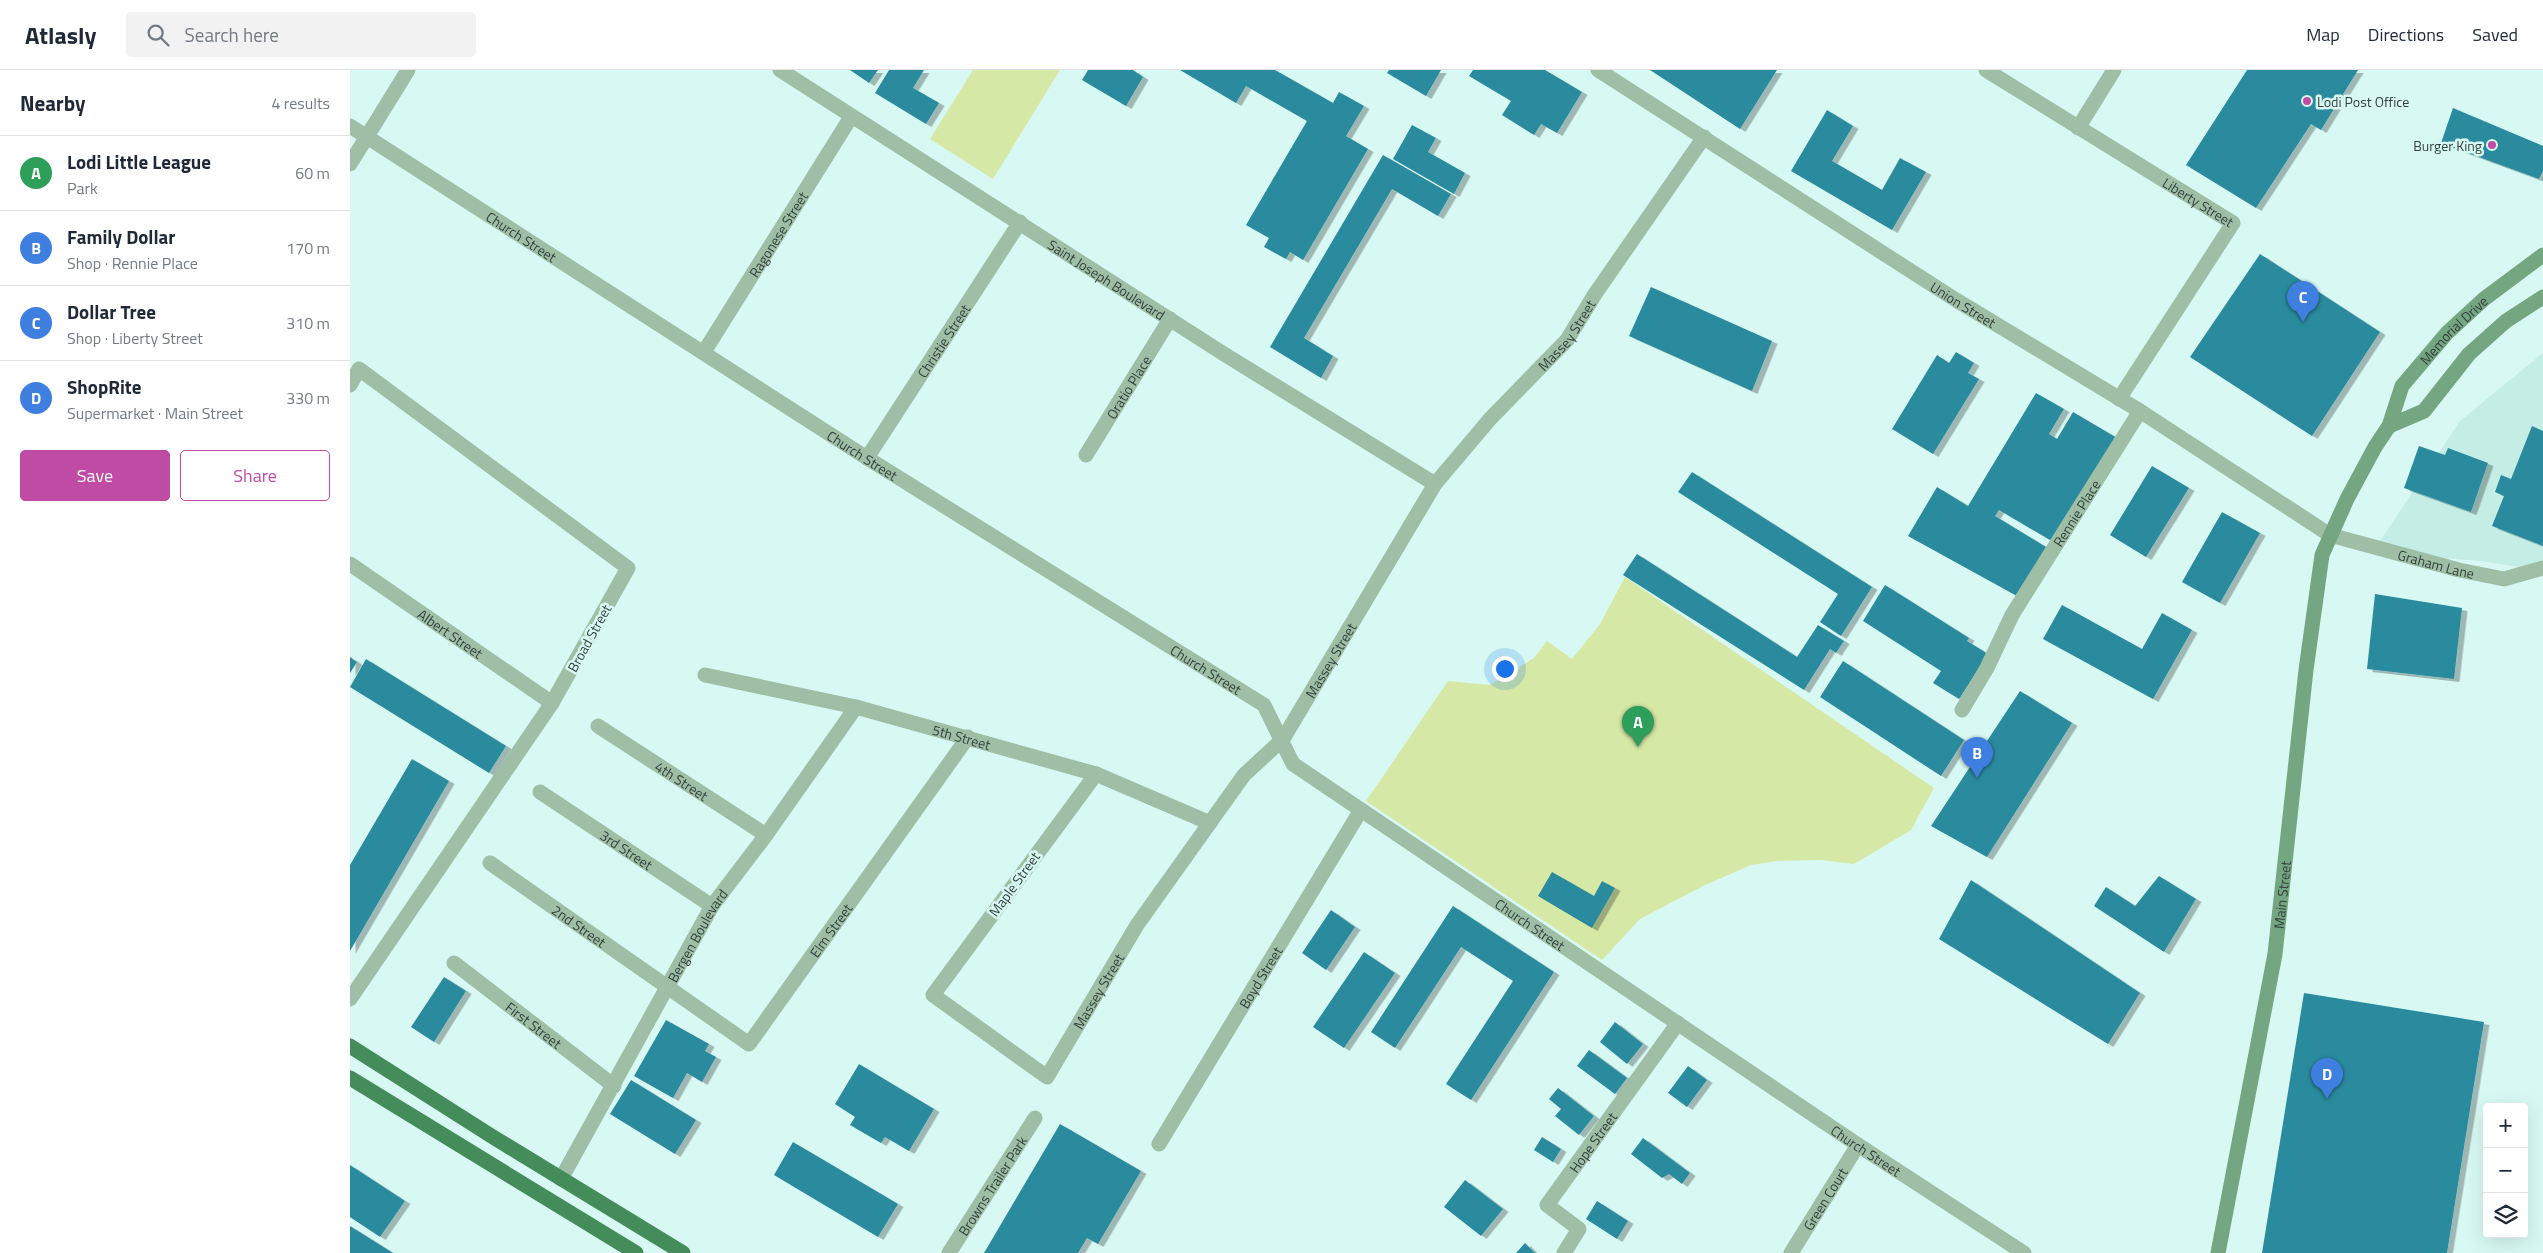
<!DOCTYPE html>
<meta charset="utf-8">
<style>
body{margin:0;font-family:"Titillium Web",sans-serif;background:#f2f2f3;color:#1f2937}
.controls{position:absolute;right:15px;bottom:15px;display:grid;overflow:hidden;border-radius:5px;box-shadow:0 5px 20px #0002}
.controls button{width:45px;height:45px;display:grid;place-items:center;padding:0;border:0;border-bottom:1px solid #e0e1e3;background:#fff;color:#1f2937;font:25px sans-serif}
.you{position:absolute;left:1154px;top:598px;width:18px;height:18px;margin:-12px;border:4px solid #fff;border-radius:50%;background:#1a73e8;box-shadow:0 0 0 8px #1a73e833}
.badge{display:grid;place-items:center;width:32px;height:32px;border-radius:50%;background:#c04ba4;color:#fff;font-size:16px;font-weight:700}
.pin{position:absolute;translate:-50% -41px;filter:drop-shadow(0 1px 2px #0008)}
.pin::after{content:'';position:absolute;top:26px;width:18px;height:15px;background:inherit;clip-path:polygon(0 0,100% 0,50% 100%)}
.list{margin:0;padding:0;list-style:none}
h2{display:flex;justify-content:space-between;align-items:center;height:65px;margin:0;padding:0 20px;font-size:21px}
h2 small{font-size:16px;font-weight:400;color:#747a83}
.list li{display:grid;grid-template-columns:32px 1fr auto;gap:15px;align-items:center;box-sizing:border-box;height:75px;padding:0 20px;border-top:1px solid #e0e1e3}
.list b{display:block;font-size:19px;white-space:nowrap}
.list p{margin:0;font-size:16px;white-space:nowrap;color:#747a83}
.list em{font-size:16px;font-style:normal;color:#747a83}
.actions{display:flex;gap:10px;padding:15px 20px}
.actions a{flex:1;padding:11px 0;border:1px solid #c04ba4;border-radius:5px;text-align:center;font-size:18px;color:#c04ba4}
.actions .main{background:#c04ba4;color:#fff}
.icon{flex:none;width:28px;height:28px;fill:none;stroke:currentColor;stroke-width:2;stroke-linecap:round;stroke-linejoin:round}
.map{position:relative;flex:none;width:2193px;height:1183px;overflow:hidden}
header{display:flex;align-items:center;gap:30px;box-sizing:border-box;height:70px;padding:0 25px;background:#fff;border-bottom:1px solid #e0e1e3}
header strong{font-size:24px}
nav{display:flex;gap:28px;margin-inline-start:auto;font-size:18px}
.search{width:350px;height:45px;background:#f2f2f3;display:flex;align-items:center;gap:12px;box-sizing:border-box;padding:0 18px;border-radius:5px;color:#747a83;font-size:19px}
main{display:flex}
aside{flex:1;background:#fff}
.map>svg:first-child{display:block}
.built{fill:#c4ede5}
.green{fill:#d6e8a5}
.building{fill:#2c8b9e;filter:url(#shadow)}
.lines{fill:none;stroke-linecap:round;stroke-linejoin:round}
.minor{stroke:#9ebfa6;stroke-width:15}
.tertiary{stroke:#9ebfa6;stroke-width:15}
.secondary{stroke:#74a681;stroke-width:15}
.trunk{stroke:#448c5a;stroke-width:15}
.poi-dot{fill:#c04ba4;stroke:#d8f9f3;stroke-width:2}
.labels{text-anchor:middle;dominant-baseline:central;stroke-width:5;stroke-linejoin:round;paint-order:stroke}
.poi-label{font-size:14px;fill:#33403d;stroke:#d8f9f3;text-anchor:start}
.street-label{font-size:14px;fill:#33403d;stroke:#d8f9f3}
</style>
<header>
<strong>Atlasly</strong>
<div class="search"><svg class="icon" aria-label="search" viewBox="0 0 24 24"><circle cx="10" cy="10" r="6"/><path d="M15 15l6 6"/></svg>Search here</div>
<nav><a>Map</a><a>Directions</a><a>Saved</a></nav>
</header>
<main>
<aside>
<h2>Nearby<small>4 results</small></h2>
<ul class="list">
<li><span class="badge" style="background:#2e9e5b">A</span><div><b>Lodi Little League</b><p>Park</p></div><em>60 m</em></li>
<li><span class="badge" style="background:#3f7fe0">B</span><div><b>Family Dollar</b><p>Shop · Rennie Place</p></div><em>170 m</em></li>
<li><span class="badge" style="background:#3f7fe0">C</span><div><b>Dollar Tree</b><p>Shop · Liberty Street</p></div><em>310 m</em></li>
<li><span class="badge" style="background:#3f7fe0">D</span><div><b>ShopRite</b><p>Supermarket · Main Street</p></div><em>330 m</em></li>
</ul>
<div class="actions"><a class="main">Save</a><a>Share</a></div>
</aside>
<div class="map">
<svg width="2193" height="1183" viewBox="0 0 2193 1183">
<defs>
<filter id="shadow"><feDropShadow dx="5.5" dy="3" stdDeviation="0" flood-color="#0004"/></filter>
</defs>
<rect width="100%" height="100%" fill="#d8f9f3"/>
<path class="built" d="M 2193,283 L 2193,501 L 2131,491 L 2022,483 L 2110,351 Z"/>
<path class="green" d="M 623,0 L 710,0 L 643,109 L 580,69 Z
M 1275,507 L 1584,718 L 1561,760 L 1504,794 L 1471,790 L 1427,791 L 1401,795 L 1353,816 L 1290,849 L 1252,890 L 1016,731 L 1098,611 L 1140,615 L 1184,588 L 1197,571 L 1222,589 L 1250,554 Z"/>
<path class="building" d="M 500,0 L 528,0 L 519,13 Z
M 539,0 L 574,0 L 563,18 L 589,33 L 576,54 L 525,23 Z
M 738,0 L 783,0 L 793,7 L 776,36 L 732,10 Z
M 830,0 L 925,0 L 983,33 L 989,22 L 1014,36 L 996,66 L 1018,79 L 953,190 L 940,182 L 936,189 L 914,177 L 919,168 L 896,155 L 957,51 L 896,16 L 886,33 Z
M 1039,0 L 1091,0 L 1076,26 L 1037,3 Z
M 1123,0 L 1195,0 L 1232,22 L 1207,63 L 1191,54 L 1184,65 L 1152,45 L 1161,31 L 1119,6 Z
M 1300,0 L 1427,0 L 1390,59 Z
M 1897,0 L 2008,0 L 1971,60 L 1961,54 L 1906,138 L 1836,95 Z
M 2103,38 L 2193,76 L 2193,101 L 2189,109 L 2091,73 Z
M 1477,40 L 1503,56 L 1482,91 L 1532,120 L 1550,88 L 1576,102 L 1542,160 L 1441,101 Z
M 1062,55 L 1086,68 L 1078,82 L 1115,103 L 1104,124 L 1043,89 Z
M 1033,85 L 1101,124 L 1088,146 L 1042,119 L 954,268 L 983,286 L 971,308 L 920,277 Z
M 1910,184 L 2030,262 L 1962,366 L 1840,287 Z
M 1301,217 L 1422,271 L 1402,321 L 1279,266 Z
M 1606,282 L 1624,293 L 1618,303 L 1629,309 L 1583,384 L 1542,359 L 1587,285 L 1599,293 Z
M 1686,323 L 1714,339 L 1699,364 L 1707,369 L 1723,342 L 1767,368 L 1705,473 L 1649,440 L 1645,446 L 1696,477 L 1667,526 L 1558,466 L 1587,417 L 1618,436 Z
M 2182,356 L 2193,361 L 2193,476 L 2142,456 L 2154,426 L 2145,422 L 2151,405 L 2161,409 Z
M 2069,376 L 2095,385 L 2098,378 L 2138,393 L 2121,442 L 2054,418 Z
M 1802,396 L 1839,418 L 1796,487 L 1760,465 Z
M 1342,402 L 1522,517 L 1491,566 L 1470,552 L 1488,524 L 1328,422 Z
M 1872,442 L 1910,463 L 1870,533 L 1832,512 Z
M 1287,484 L 1447,587 L 1468,555 L 1494,571 L 1486,583 L 1480,579 L 1454,620 L 1273,505 Z
M 1535,515 L 1619,568 L 1617,571 L 1638,584 L 1609,629 L 1583,613 L 1591,601 L 1513,551 Z
M 2025,524 L 2112,538 L 2104,609 L 2017,599 Z
M 1712,535 L 1792,579 L 1812,543 L 1842,560 L 1803,629 L 1693,569 Z
M 0,587 L 7,592 L 0,603 Z
M 16,589 L 156,676 L 139,703 L 0,617 Z
M 1493,591 L 1614,670 L 1591,706 L 1470,627 Z
M 1670,621 L 1722,653 L 1637,787 L 1581,756 Z
M 62,689 L 99,711 L 0,881 L 0,795 Z
M 1202,802 L 1244,826 L 1252,811 L 1265,818 L 1242,858 L 1188,826 Z
M 1809,806 L 1846,829 L 1814,882 L 1744,836 L 1756,817 L 1785,836 Z
M 1621,810 L 1790,923 L 1758,974 L 1589,869 Z
M 1103,836 L 1204,902 L 1121,1030 L 1096,1014 L 1163,911 L 1111,877 L 1045,978 L 1021,962 Z
M 981,840 L 1005,857 L 976,900 L 952,883 Z
M 1014,882 L 1045,903 L 994,978 L 963,957 Z
M 94,907 L 116,921 L 84,972 L 61,957 Z
M 1954,923 L 2134,952 L 2097,1183 L 1912,1183 Z
M 316,950 L 359,974 L 355,981 L 366,987 L 352,1012 L 337,1003 L 323,1028 L 284,1006 Z
M 1265,952 L 1293,974 L 1277,994 L 1250,972 Z
M 1239,980 L 1277,1008 L 1265,1024 L 1227,996 Z
M 509,994 L 584,1039 L 559,1081 L 535,1067 L 531,1073 L 500,1055 L 505,1047 L 485,1034 Z
M 1338,996 L 1357,1010 L 1337,1037 L 1318,1023 Z
M 281,1010 L 346,1050 L 325,1084 L 260,1044 Z
M 1208,1018 L 1244,1046 L 1229,1065 L 1205,1046 L 1211,1039 L 1199,1029 Z
M 710,1054 L 791,1101 L 748,1174 L 737,1168 L 728,1183 L 634,1183 Z
M 1192,1067 L 1211,1079 L 1203,1092 L 1184,1080 Z
M 1293,1068 L 1340,1103 L 1332,1114 L 1319,1104 L 1312,1108 L 1281,1084 Z
M 443,1072 L 548,1134 L 528,1167 L 424,1105 Z
M 0,1095 L 55,1131 L 30,1167 L 0,1147 Z
M 1115,1110 L 1153,1139 L 1131,1166 L 1094,1137 Z
M 1247,1131 L 1278,1151 L 1267,1169 L 1236,1149 Z
M 0,1156 L 43,1183 L 0,1183 Z
M 1175,1173 L 1185,1183 L 1166,1183 Z"/>
<g class="lines">
<g class="minor">
<path id="s1" d="M 430,0 L 874,284 L 1085,414"/>
<path id="s2" d="M 1636,0 L 1883,153 L 1769,329"/>
<path id="s3" d="M 0,56 L 517,388 L 914,635 L 943,694 L 1508,1075 L 1674,1183"/>
<path d="M 1728,58 L 1764,0"/>
<path d="M 0,94 L 58,0"/>
<path id="s4" d="M 354,282 L 501,47"/>
<path d="M 0,315 L 9,299 L 278,498 L 202,633 L 0,929"/>
<path id="s5" d="M 736,385 L 820,249"/>
<path id="s6" d="M 517,388 L 670,152"/>
<path id="s7" d="M 1980,465 L 2109,500 L 2154,509 L 2193,498"/>
<path id="s8" d="M 0,494 L 202,633"/>
<path id="s9" d="M 355,605 L 506,637 L 746,704 L 860,753"/>
<path id="s10" d="M 1612,640 L 1637,598 L 1662,545 L 1790,341"/>
<path id="s11" d="M 248,656 L 416,765"/>
<path id="s12" d="M 746,704 L 583,925 L 697,1007 L 787,855 L 894,705 L 933,669 L 1085,414 L 1140,349 L 1217,270 L 1245,224 L 1354,67"/>
<path id="s13" d="M 190,722 L 362,836"/>
<path id="s14" d="M 140,793 L 399,974 L 618,667"/>
<path id="s15" d="M 104,893 L 264,1016"/>
<path id="s16" d="M 809,1074 L 1011,740"/>
<path id="s17" d="M 211,1109 L 362,836 L 416,765 L 506,637"/>
<path id="s18" d="M 599,1183 L 685,1048"/>
<path id="s19" d="M 1214,1183 L 1229,1159 L 1197,1135 L 1328,953"/>
<path id="s20" d="M 1441,1183 L 1508,1075"/>
</g>
<path class="tertiary" id="s21" d="M 1248,0 L 1606,230 L 1790,341 L 1980,465"/>
<g class="secondary">
<path d="M 2039,356 L 2074,341 L 2119,284 L 2156,251 L 2193,227"/>
<path id="s22" d="M 1868,1183 L 1925,884 L 1956,600 L 1972,485 L 1997,429 L 2025,377 L 2039,356 L 2052,316 L 2097,263 L 2134,229 L 2193,185"/>
</g>
<path class="trunk" d="M 0,976 L 143,1067 L 333,1183
M 0,1008 L 286,1183"/>
</g>
<g class="poi-dot">
<circle cx="1957" cy="31" r="5"/>
<circle cx="2142" cy="75" r="5"/>
</g>
<g class="labels">
<g class="poi-label">
<text x="1967" y="31">Lodi Post Office</text>
<text x="2132" y="75" text-anchor="end">Burger King</text>
</g>
<g class="street-label">
<text stroke="none"><textPath href="#s2" startOffset="250">Liberty Street</textPath></text>
<text stroke="none"><textPath href="#s4" startOffset="139">Ragonese Street</textPath></text>
<text stroke="none"><textPath href="#s3" startOffset="204">Church Street</textPath></text>
<text stroke="none"><textPath href="#s1" startOffset="388">Saint Joseph Boulevard</textPath></text>
<text stroke="none"><textPath href="#s21" startOffset="434">Union Street</textPath></text>
<text stroke="none"><textPath href="#s22" startOffset="970">Memorial Drive</textPath></text>
<text stroke="none"><textPath href="#s12" startOffset="1325">Massey Street</textPath></text>
<text stroke="none"><textPath href="#s6" startOffset="140">Christie Street</textPath></text>
<text stroke="none"><textPath href="#s5" startOffset="80">Oratio Place</textPath></text>
<text stroke="none"><textPath href="#s3" startOffset="609">Church Street</textPath></text>
<text stroke="none"><textPath href="#s10" startOffset="228">Rennie Place</textPath></text>
<text stroke="none"><textPath href="#s7" startOffset="110">Graham Lane</textPath></text>
<text stroke="none"><textPath href="#s8" startOffset="122">Albert Street</textPath></text>
<text transform="translate(239 568) rotate(-61)">Broad Street</text>
<text stroke="none"><textPath href="#s12" startOffset="921">Massey Street</textPath></text>
<text stroke="none"><textPath href="#s3" startOffset="1014">Church Street</textPath></text>
<text stroke="none"><textPath href="#s9" startOffset="264">5th Street</textPath></text>
<text stroke="none"><textPath href="#s11" startOffset="100">4th Street</textPath></text>
<text stroke="none"><textPath href="#s13" startOffset="104">3rd Street</textPath></text>
<text transform="translate(664 814) rotate(-54)">Maple Street</text>
<text stroke="none"><textPath href="#s22" startOffset="364">Main Street</textPath></text>
<text stroke="none"><textPath href="#s3" startOffset="1434">Church Street</textPath></text>
<text stroke="none"><textPath href="#s14" startOffset="109">2nd Street</textPath></text>
<text stroke="none"><textPath href="#s14" startOffset="456">Elm Street</textPath></text>
<text stroke="none"><textPath href="#s17" startOffset="279">Bergen Boulevard</textPath></text>
<text stroke="none"><textPath href="#s16" startOffset="195">Boyd Street</textPath></text>
<text stroke="none"><textPath href="#s12" startOffset="515">Massey Street</textPath></text>
<text stroke="none"><textPath href="#s15" startOffset="101">First Street</textPath></text>
<text stroke="none"><textPath href="#s19" startOffset="146">Hope Street</textPath></text>
<text stroke="none"><textPath href="#s3" startOffset="1839">Church Street</textPath></text>
<text stroke="none"><textPath href="#s18" startOffset="80">Browns Trailer Park</textPath></text>
<text stroke="none"><textPath href="#s20" startOffset="64">Green Court</textPath></text>
</g>
</g>
</svg>
<div class="controls">
<button>+</button>
<button>−</button>
<button><svg class="icon" aria-label="layers" viewBox="0 0 24 24"><path d="M12 4l9 5-9 5-9-5zM3 14l9 5 9-5"/></svg></button>
</div>
<div class="you"></div>
<div class="pin badge" style="left:1288px;top:677px;background:#2e9e5b">A</div>
<div class="pin badge" style="left:1627px;top:708px;background:#3f7fe0">B</div>
<div class="pin badge" style="left:1953px;top:252px;background:#3f7fe0">C</div>
<div class="pin badge" style="left:1977px;top:1029px;background:#3f7fe0">D</div>
</div>
</main>
